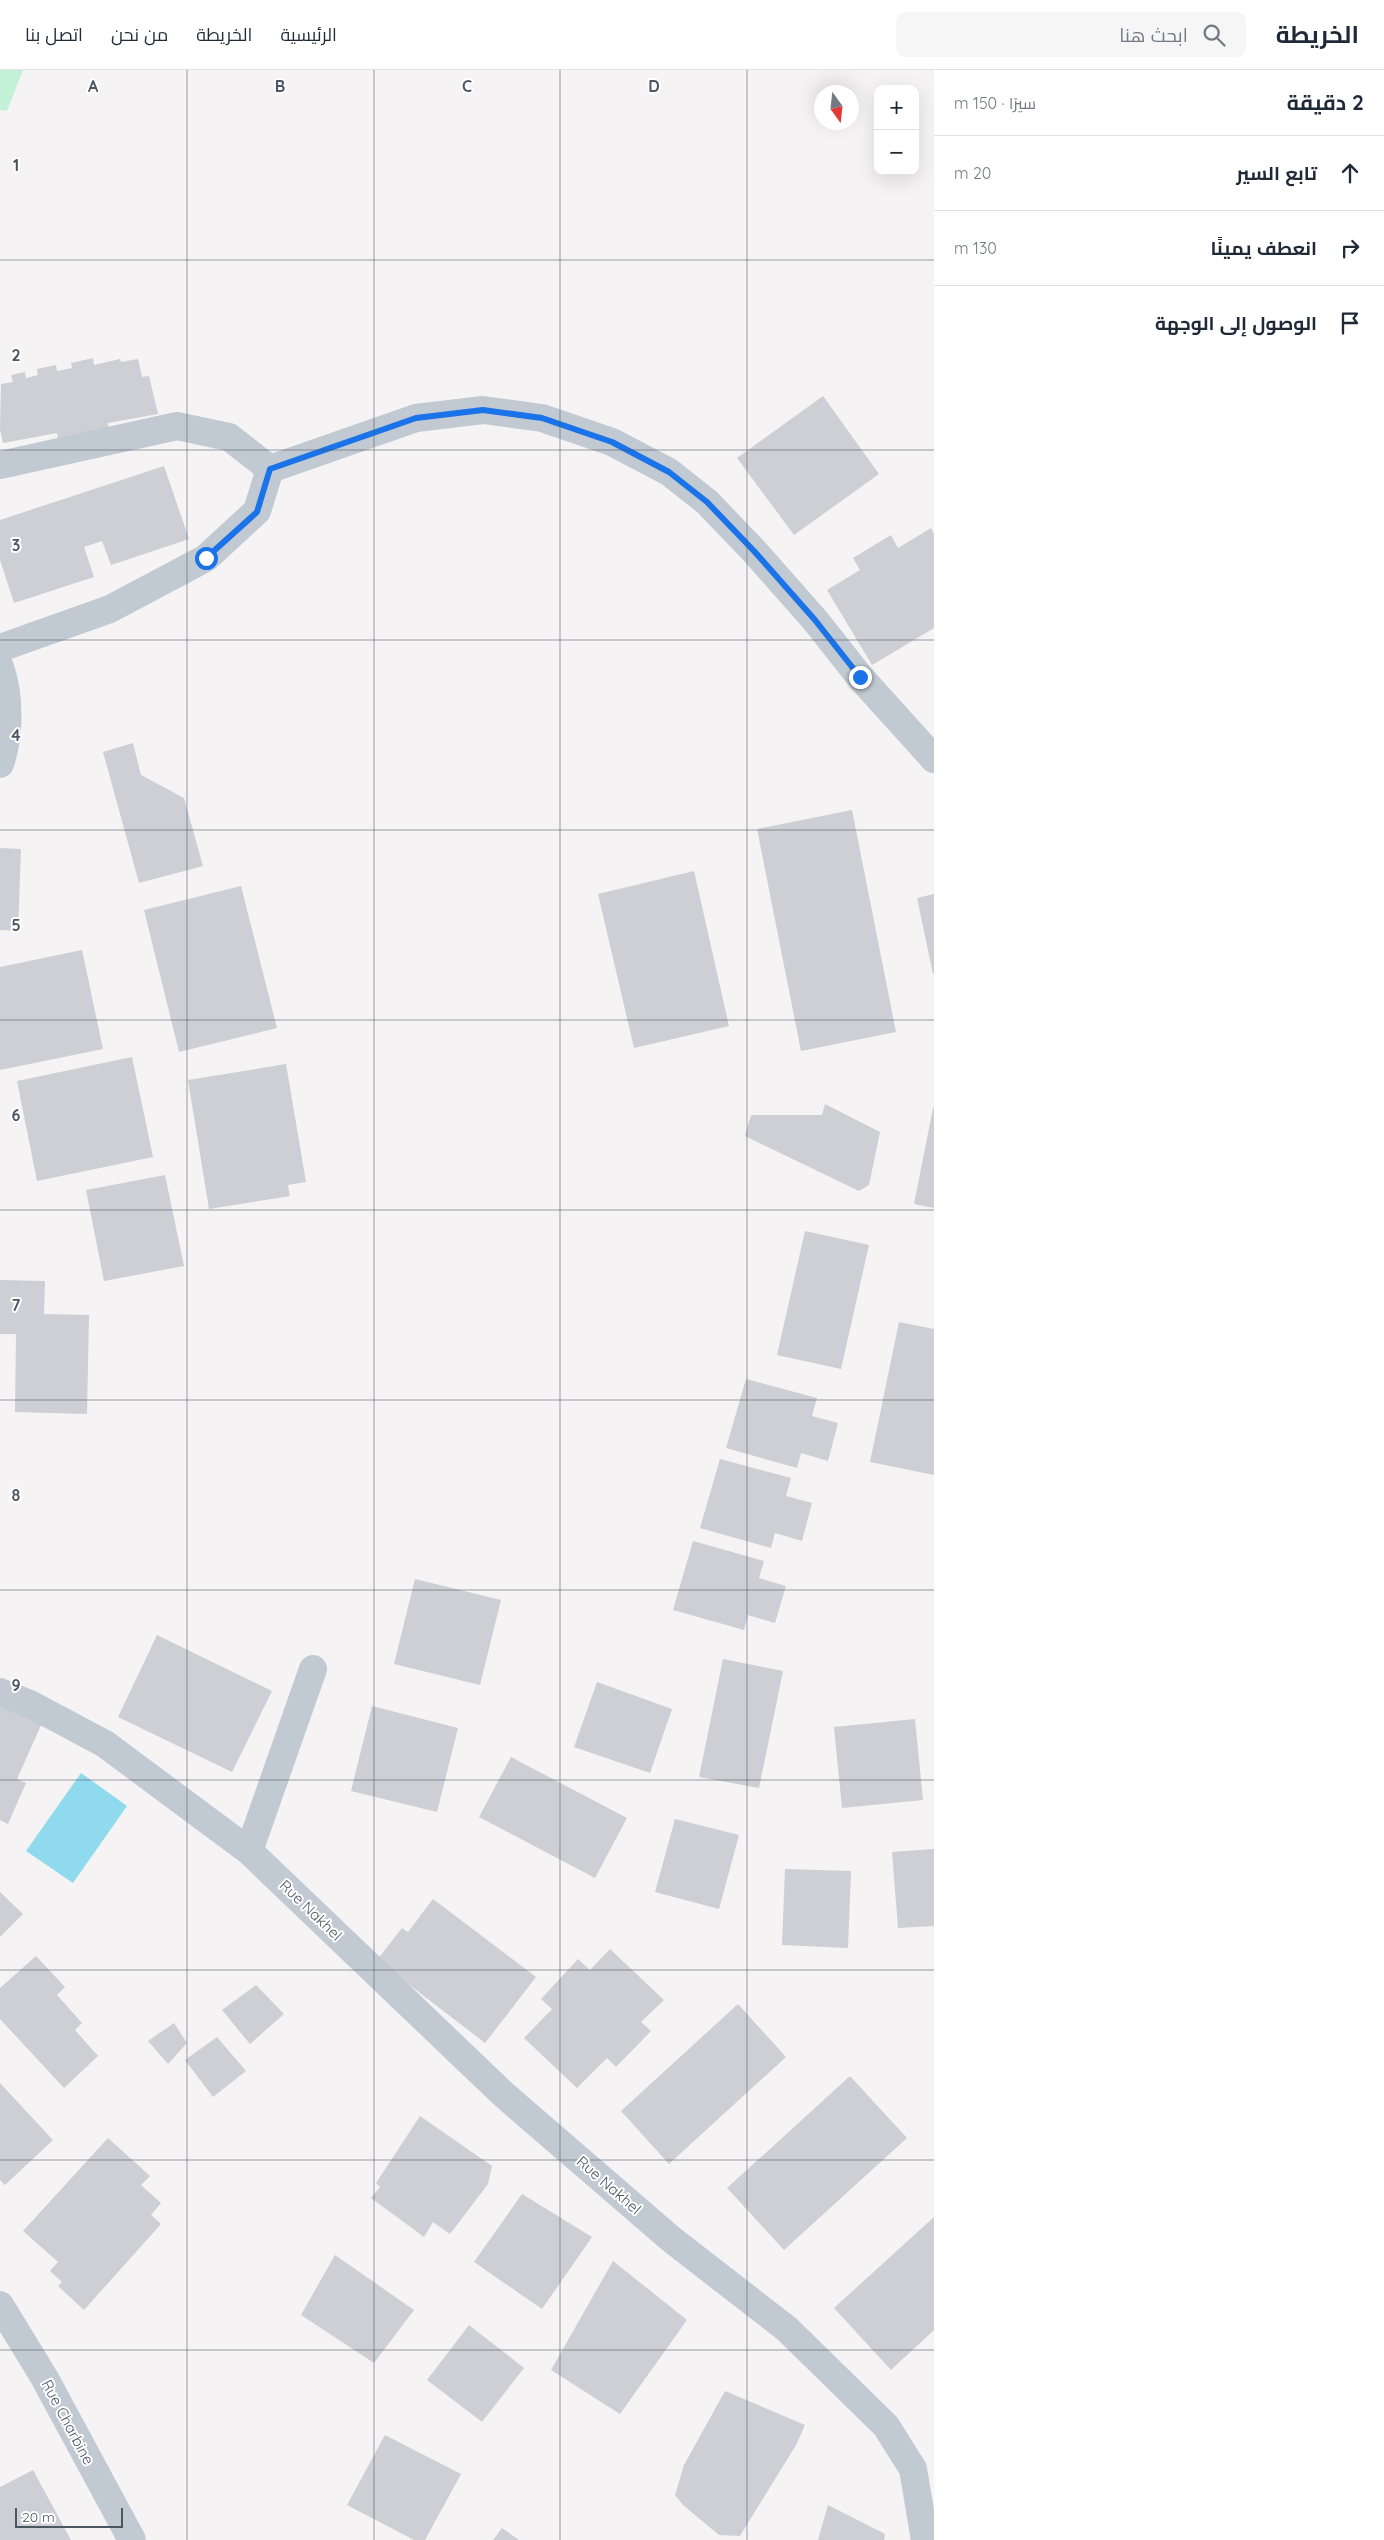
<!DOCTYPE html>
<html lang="ar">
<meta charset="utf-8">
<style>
body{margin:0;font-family:Quicksand,Cairo,sans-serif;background:#f6f6f7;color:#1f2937;direction:rtl}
.controls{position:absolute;right:15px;top:15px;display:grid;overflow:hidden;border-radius:10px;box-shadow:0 5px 20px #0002}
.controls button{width:45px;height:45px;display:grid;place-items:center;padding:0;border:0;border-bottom:1px solid #e0e1e3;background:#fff;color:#1f2937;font:25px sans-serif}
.compass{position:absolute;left:814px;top:15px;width:45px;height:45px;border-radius:50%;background:#fff;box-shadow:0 5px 20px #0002;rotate:165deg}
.scale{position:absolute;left:15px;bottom:12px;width:108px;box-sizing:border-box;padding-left:5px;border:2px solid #4a5661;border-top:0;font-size:14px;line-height:18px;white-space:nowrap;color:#4a5661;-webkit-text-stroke:4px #fff;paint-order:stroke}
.stop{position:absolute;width:15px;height:15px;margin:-11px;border:4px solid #1a73e8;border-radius:50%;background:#fff}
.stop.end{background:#1a73e8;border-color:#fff;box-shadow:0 1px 5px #0008}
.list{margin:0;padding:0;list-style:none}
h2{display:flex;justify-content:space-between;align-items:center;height:65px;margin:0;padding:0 20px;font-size:21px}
h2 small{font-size:16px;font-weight:400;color:#747a83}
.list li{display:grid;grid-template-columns:32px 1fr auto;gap:15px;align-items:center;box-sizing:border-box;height:75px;padding:0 20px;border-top:1px solid #e0e1e3}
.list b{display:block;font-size:19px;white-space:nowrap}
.list em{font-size:16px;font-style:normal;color:#747a83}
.icon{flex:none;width:28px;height:28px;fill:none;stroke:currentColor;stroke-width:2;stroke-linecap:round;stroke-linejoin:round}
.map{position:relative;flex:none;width:934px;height:2470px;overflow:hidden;direction:ltr}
header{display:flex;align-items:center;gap:30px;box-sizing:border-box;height:70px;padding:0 25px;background:#fff;border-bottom:1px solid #e0e1e3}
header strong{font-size:24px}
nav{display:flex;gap:28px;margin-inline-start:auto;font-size:18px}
.search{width:350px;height:45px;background:#f6f6f7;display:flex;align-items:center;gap:12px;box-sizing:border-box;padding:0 18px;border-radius:10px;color:#747a83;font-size:19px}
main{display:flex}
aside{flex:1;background:#fff}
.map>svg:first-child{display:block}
.green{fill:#c3f1d5}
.water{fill:#90daee}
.building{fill:#cdcfd5}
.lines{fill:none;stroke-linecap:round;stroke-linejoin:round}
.minor{stroke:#c1cad2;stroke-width:28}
.route{stroke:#1a73e8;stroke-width:6}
.grid{fill:none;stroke:#4a5661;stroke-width:1;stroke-opacity:0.55}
.labels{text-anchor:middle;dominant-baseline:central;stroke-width:4;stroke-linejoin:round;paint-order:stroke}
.street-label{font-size:15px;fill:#4a5661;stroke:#fff}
.grid-label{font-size:16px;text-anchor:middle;font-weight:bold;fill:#4a5661;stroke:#fff;stroke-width:4;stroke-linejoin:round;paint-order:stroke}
</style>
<header>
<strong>الخريطة</strong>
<div class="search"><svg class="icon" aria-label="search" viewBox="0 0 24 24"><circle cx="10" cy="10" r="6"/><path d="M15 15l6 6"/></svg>ابحث هنا</div>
<nav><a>الرئيسية</a><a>الخريطة</a><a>من نحن</a><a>اتصل بنا</a></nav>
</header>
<main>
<aside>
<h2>2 دقيقة<small>سيرًا · 150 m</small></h2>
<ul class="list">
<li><svg class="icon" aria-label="ahead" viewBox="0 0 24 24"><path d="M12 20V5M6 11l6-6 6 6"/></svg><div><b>تابع السير</b></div><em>20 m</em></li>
<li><svg class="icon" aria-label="right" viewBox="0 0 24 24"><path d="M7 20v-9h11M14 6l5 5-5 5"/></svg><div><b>انعطف يمينًا</b></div><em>130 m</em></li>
<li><svg class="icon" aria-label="arrive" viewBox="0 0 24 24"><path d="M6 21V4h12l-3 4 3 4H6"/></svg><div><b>الوصول إلى الوجهة</b></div></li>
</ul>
</aside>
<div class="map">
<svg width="934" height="2470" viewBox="0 0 934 2470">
<rect width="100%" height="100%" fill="#f5f3f3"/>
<path class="green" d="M 0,0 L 23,0 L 7,41 L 0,40 Z"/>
<path class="water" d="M 81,1703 L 127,1736 L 73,1813 L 26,1781 Z"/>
<path class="building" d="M 93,288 L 94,295 L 120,289 L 121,292 L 138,289 L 142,307 L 149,306 L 158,344 L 108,353 L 109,363 L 58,372 L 57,363 L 3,373 L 0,360 L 1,314 L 13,312 L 11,305 L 25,302 L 26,308 L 38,305 L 37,299 L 56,295 L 57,301 L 72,298 L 71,293 Z
M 823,326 L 879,404 L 794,465 L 737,388 Z
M 164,396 L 189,469 L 111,495 L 102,471 L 84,477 L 94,507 L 14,533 L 0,490 L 0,450 Z
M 931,458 L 934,464 L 934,558 L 872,595 L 827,520 L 860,500 L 853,488 L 891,465 L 898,478 Z
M 133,673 L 141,705 L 184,728 L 203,796 L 139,813 L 103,682 Z
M 852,740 L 896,962 L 801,981 L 757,759 Z
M 0,778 L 21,779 L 18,861 L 0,860 Z
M 694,801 L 729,956 L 634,978 L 598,824 Z
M 241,816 L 277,958 L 179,982 L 144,840 Z
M 934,824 L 934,904 L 933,904 L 917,828 Z
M 82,880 L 103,979 L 0,1000 L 0,897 Z
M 132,987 L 153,1087 L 37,1111 L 17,1011 Z
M 286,994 L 306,1112 L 288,1115 L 290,1126 L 209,1139 L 188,1010 Z
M 825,1034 L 880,1062 L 869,1115 L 859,1121 L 745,1066 L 751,1045 L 822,1045 Z
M 933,1038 L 934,1038 L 934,1138 L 914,1134 Z
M 165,1105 L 184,1196 L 104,1211 L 86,1120 Z
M 805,1161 L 869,1175 L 841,1299 L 777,1285 Z
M 0,1210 L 45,1211 L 44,1244 L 89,1245 L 87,1344 L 15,1342 L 16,1264 L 0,1264 Z
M 899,1252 L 934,1259 L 934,1405 L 870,1392 Z
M 746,1309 L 817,1328 L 812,1346 L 838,1353 L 828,1391 L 801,1383 L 797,1398 L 726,1378 Z
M 720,1389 L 791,1408 L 786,1426 L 812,1433 L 802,1471 L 775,1463 L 771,1478 L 700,1458 Z
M 693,1471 L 764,1491 L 759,1508 L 786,1516 L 775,1553 L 748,1545 L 744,1560 L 673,1540 Z
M 415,1509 L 501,1530 L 480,1615 L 394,1594 Z
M 157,1565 L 272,1621 L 232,1702 L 118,1647 Z
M 723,1589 L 783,1601 L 759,1718 L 699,1707 Z
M 597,1612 L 672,1639 L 650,1703 L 574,1677 Z
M 0,1634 L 42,1653 L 17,1709 L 26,1713 L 8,1754 L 0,1750 Z
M 372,1636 L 458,1658 L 437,1742 L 351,1721 Z
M 915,1649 L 923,1730 L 842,1738 L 834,1657 Z
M 511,1687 L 627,1748 L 595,1808 L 479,1747 Z
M 675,1749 L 739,1765 L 719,1839 L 655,1822 Z
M 934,1779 L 934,1856 L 898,1858 L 892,1782 Z
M 785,1799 L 851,1801 L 848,1878 L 782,1875 Z
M 0,1822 L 23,1844 L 0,1867 Z
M 433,1829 L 536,1907 L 485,1973 L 377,1890 L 402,1858 L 408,1862 Z
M 610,1879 L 664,1930 L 641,1952 L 651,1961 L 616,1997 L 607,1988 L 577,2018 L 524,1968 L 552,1939 L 541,1929 L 578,1889 L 590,1900 Z
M 36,1886 L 65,1917 L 57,1925 L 82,1953 L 75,1960 L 98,1986 L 64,2018 L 0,1949 L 0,1918 Z
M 256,1915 L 284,1944 L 250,1974 L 222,1940 Z
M 738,1934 L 786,1987 L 669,2094 L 621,2041 Z
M 174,1953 L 187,1973 L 168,1994 L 148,1971 Z
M 217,1967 L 246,2001 L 213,2027 L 185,1990 Z
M 850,2006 L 907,2068 L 784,2180 L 727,2118 Z
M 0,2013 L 53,2070 L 5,2115 L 0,2110 Z
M 420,2046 L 492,2096 L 488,2114 L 450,2164 L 433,2152 L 424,2167 L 371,2128 L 380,2117 L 376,2113 Z
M 108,2068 L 150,2106 L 141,2115 L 161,2133 L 151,2145 L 161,2154 L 84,2240 L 58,2216 L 62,2212 L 50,2201 L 58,2192 L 23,2161 Z
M 522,2124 L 592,2167 L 542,2239 L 474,2192 Z
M 934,2147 L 934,2260 L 891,2300 L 834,2238 Z
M 335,2185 L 414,2240 L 374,2293 L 301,2245 Z
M 613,2191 L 687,2250 L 620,2344 L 551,2300 Z
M 469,2255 L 524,2298 L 482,2352 L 427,2310 Z
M 725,2321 L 805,2355 L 796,2375 L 740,2466 L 719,2465 L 683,2435 L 675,2425 L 684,2395 Z
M 385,2365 L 461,2404 L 425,2470 L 414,2470 L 347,2435 Z
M 33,2400 L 71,2470 L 0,2470 L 0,2417 Z
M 828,2435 L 885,2464 L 884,2470 L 818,2470 Z
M 502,2458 L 519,2470 L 493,2470 Z"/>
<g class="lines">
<path class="minor" d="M 0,395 L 177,356 L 229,367 L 270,399
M 0,578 L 110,539 L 206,488 L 257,441 L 270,399 L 416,348 L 483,340 L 542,348 L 612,372 L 669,402 L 707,432 L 754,481 L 815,550 L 860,607 L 934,689
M 0,597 C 10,626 10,665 0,694
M 0,1622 L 32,1635 L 105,1674 L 249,1781 L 502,2023 L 671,2169 L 787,2259 L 886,2356 L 913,2399 L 925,2470
M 249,1781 L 313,1599
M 0,2235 L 44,2307 L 132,2470"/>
</g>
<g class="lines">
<path class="route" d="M 206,488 L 257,442 L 270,399 L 416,348 L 483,340 L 542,348 L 612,372 L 669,402 L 707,432 L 754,481 L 815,550 L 860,607"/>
</g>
<path class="grid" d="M 187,0 L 187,2470M 374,0 L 374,2470M 560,0 L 560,2470M 747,0 L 747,2470M 0,190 L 934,190M 0,380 L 934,380M 0,570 L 934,570M 0,760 L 934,760M 0,950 L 934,950M 0,1140 L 934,1140M 0,1330 L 934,1330M 0,1520 L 934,1520M 0,1710 L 934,1710M 0,1900 L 934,1900M 0,2090 L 934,2090M 0,2280 L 934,2280"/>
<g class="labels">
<g class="street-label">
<text transform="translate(311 1840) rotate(44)">Rue Nakhel</text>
<text transform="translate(609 2115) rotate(41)">Rue Nakhel</text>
<text transform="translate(68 2352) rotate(62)">Rue Charbine</text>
</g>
</g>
<g class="grid-label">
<text x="93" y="22">A</text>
<text x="280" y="22">B</text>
<text x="467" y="22">C</text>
<text x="654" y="22">D</text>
<text x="16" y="101">1</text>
<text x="16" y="291">2</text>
<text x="16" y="481">3</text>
<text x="16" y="671">4</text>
<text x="16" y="861">5</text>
<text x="16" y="1051">6</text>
<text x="16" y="1241">7</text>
<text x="16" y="1431">8</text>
<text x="16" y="1621">9</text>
</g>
</svg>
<div class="controls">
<button>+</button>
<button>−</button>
</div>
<svg class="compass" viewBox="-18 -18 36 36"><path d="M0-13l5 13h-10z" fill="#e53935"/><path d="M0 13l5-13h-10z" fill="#747a83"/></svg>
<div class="scale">20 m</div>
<div class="stop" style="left:206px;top:488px"></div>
<div class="stop end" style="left:860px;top:607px"></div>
</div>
</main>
